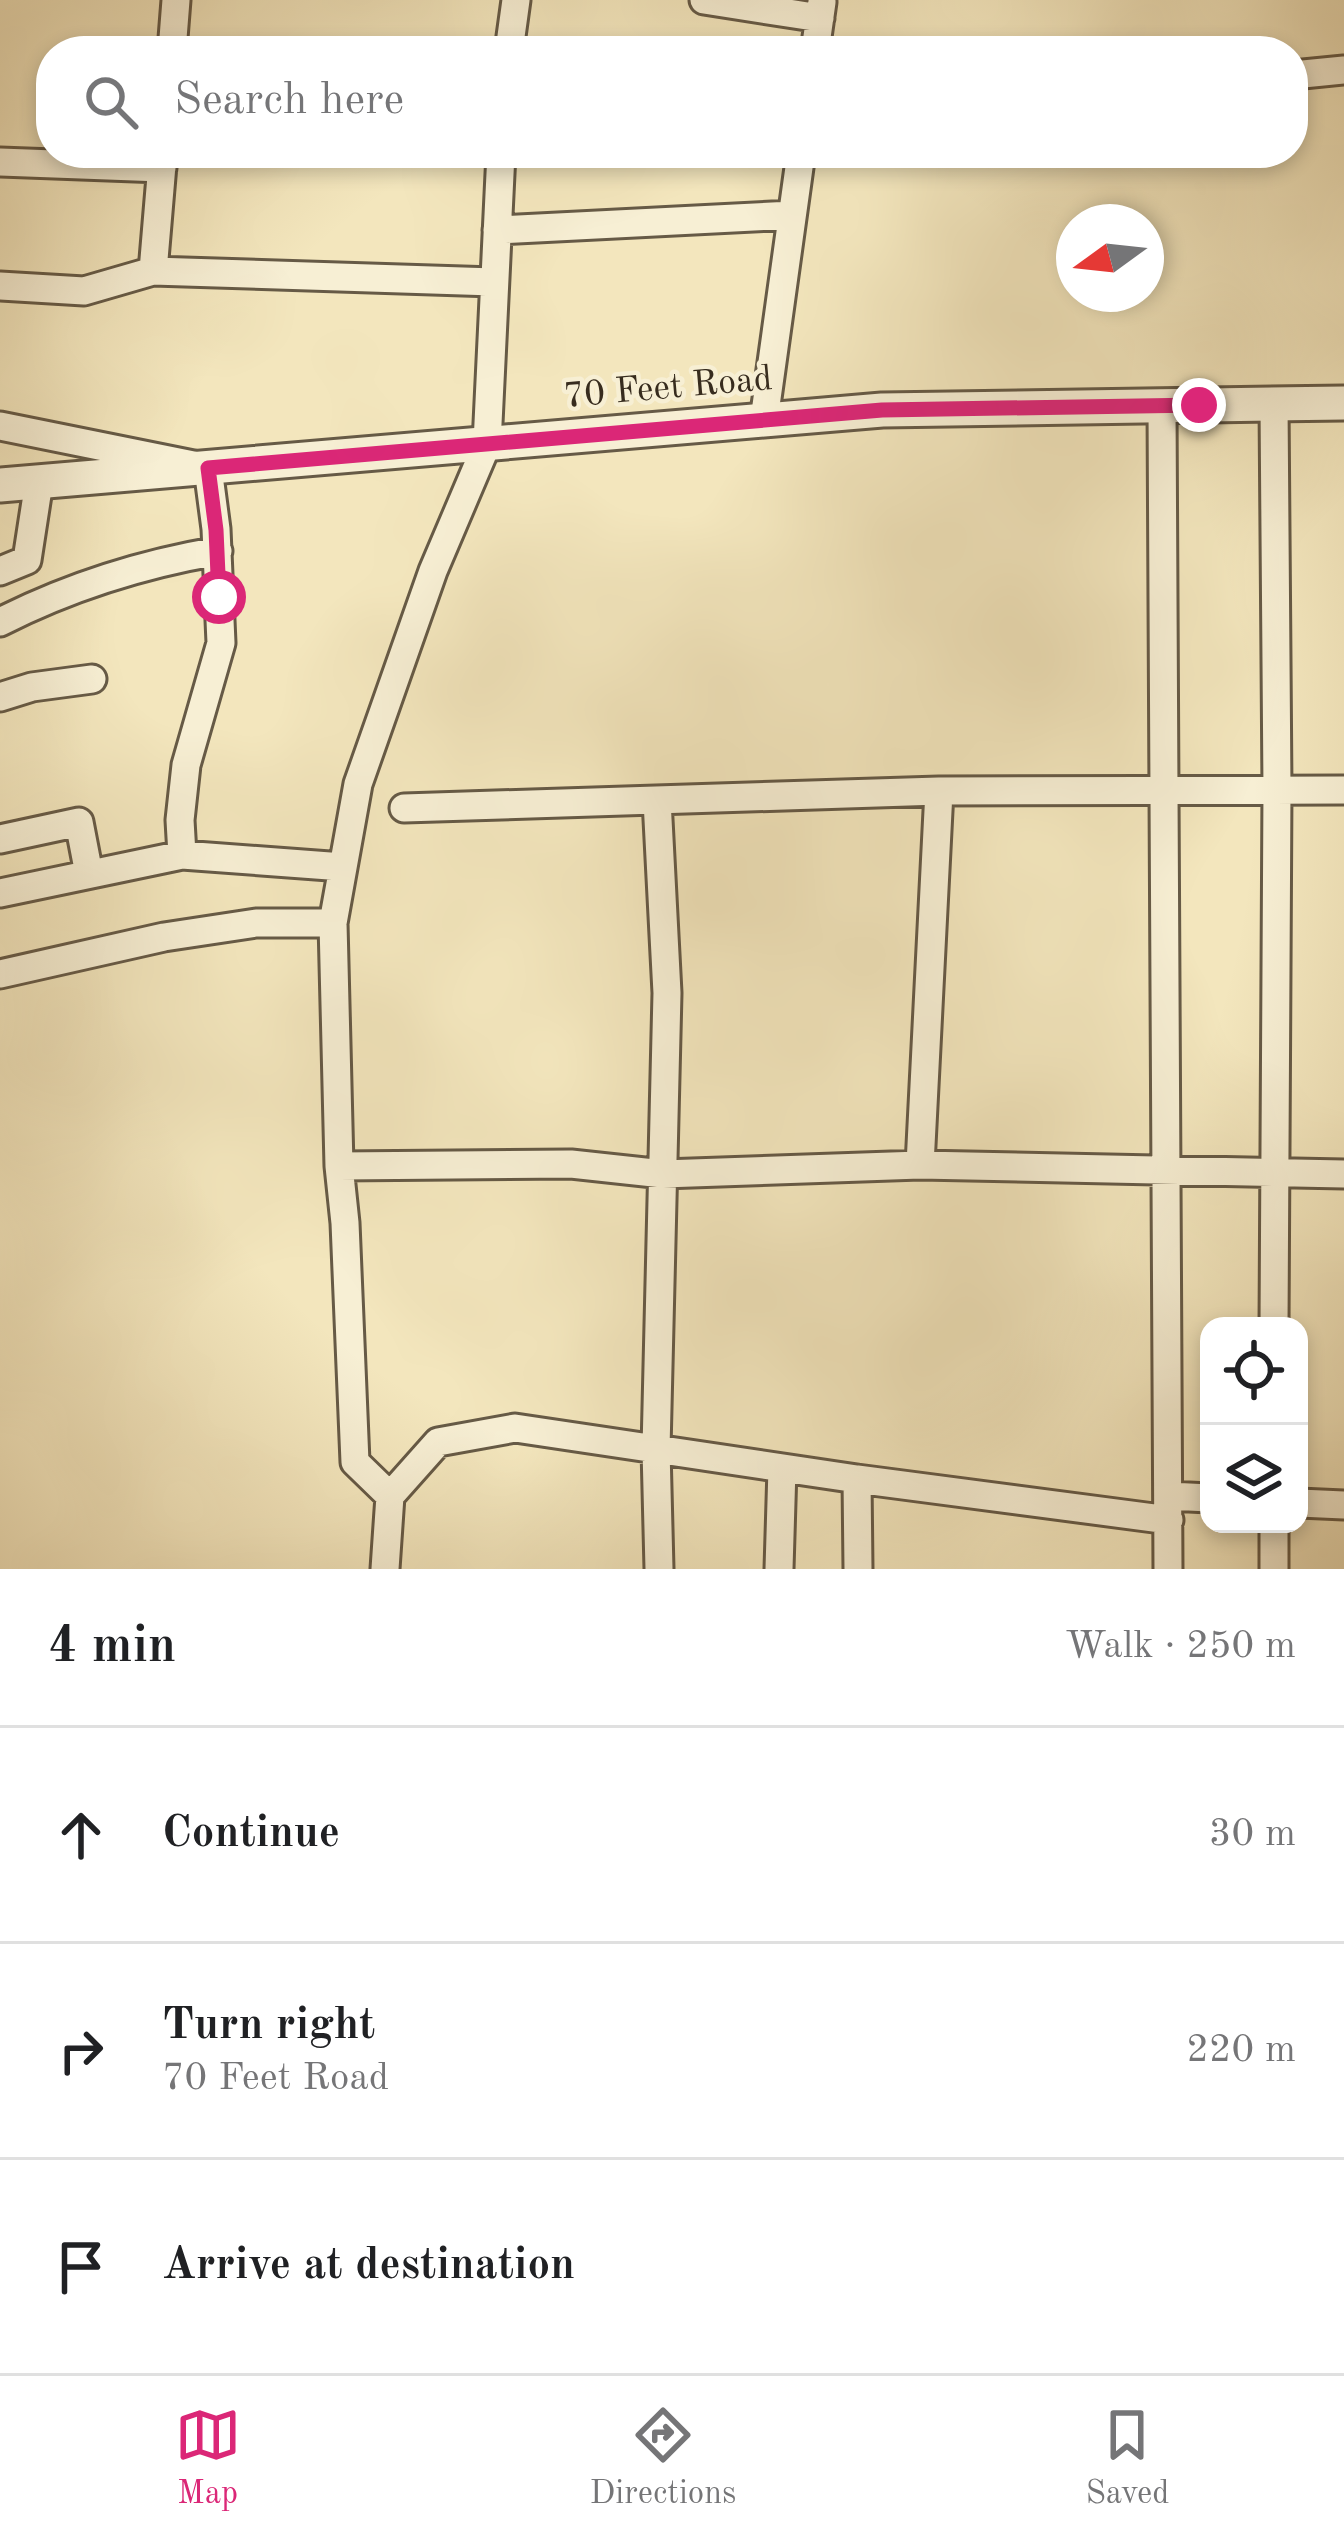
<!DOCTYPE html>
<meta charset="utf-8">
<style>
body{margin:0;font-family:"Old Standard TT",serif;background:#f2f2f2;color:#202124}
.controls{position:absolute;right:36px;bottom:36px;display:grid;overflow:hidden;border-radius:24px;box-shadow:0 6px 18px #0003}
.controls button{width:108px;height:108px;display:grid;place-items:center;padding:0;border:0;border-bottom:3px solid #e0e0e0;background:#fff;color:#202124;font:60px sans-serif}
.compass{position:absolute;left:1056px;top:204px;width:108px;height:108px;border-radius:50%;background:#fff;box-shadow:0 6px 18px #0003;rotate:255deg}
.stop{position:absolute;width:36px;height:36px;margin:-27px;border:9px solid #db2777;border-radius:50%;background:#fff}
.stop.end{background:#db2777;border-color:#fff;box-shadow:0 3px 12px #0008}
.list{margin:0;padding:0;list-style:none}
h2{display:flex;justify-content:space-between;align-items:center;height:156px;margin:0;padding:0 48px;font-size:51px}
h2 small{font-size:39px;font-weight:400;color:#757577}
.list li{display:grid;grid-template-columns:78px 1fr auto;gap:36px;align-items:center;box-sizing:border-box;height:216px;padding:0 48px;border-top:3px solid #e0e0e0}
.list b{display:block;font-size:45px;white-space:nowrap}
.list p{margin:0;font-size:39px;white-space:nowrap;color:#757577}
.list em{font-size:39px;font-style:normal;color:#757577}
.icon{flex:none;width:66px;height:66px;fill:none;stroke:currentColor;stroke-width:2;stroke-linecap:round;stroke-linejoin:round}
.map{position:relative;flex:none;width:1344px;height:1569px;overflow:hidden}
.search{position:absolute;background:#fff;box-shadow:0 6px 18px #0003;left:36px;right:36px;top:36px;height:132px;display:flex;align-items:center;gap:30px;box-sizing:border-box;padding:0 42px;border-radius:48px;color:#757577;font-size:45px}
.sheet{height:804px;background:#fff}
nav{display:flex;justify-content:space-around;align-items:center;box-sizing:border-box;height:168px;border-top:3px solid #e0e0e0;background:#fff;font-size:33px;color:#757577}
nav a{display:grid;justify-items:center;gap:6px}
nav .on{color:#db2777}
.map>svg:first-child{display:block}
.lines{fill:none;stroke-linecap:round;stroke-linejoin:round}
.minor-casing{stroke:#665a46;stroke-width:33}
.tertiary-casing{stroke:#665a46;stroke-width:39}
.minor{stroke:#f7efd4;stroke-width:27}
.tertiary{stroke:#f7efd4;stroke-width:33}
.route{stroke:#db2777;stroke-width:15}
.labels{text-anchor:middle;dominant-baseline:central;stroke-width:9;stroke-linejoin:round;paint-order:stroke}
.street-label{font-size:36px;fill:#372c1e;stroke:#f7efd4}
</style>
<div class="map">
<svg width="1344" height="1569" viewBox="0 0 1344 1569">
<rect width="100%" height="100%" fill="#f3e6bd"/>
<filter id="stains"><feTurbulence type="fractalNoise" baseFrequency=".00167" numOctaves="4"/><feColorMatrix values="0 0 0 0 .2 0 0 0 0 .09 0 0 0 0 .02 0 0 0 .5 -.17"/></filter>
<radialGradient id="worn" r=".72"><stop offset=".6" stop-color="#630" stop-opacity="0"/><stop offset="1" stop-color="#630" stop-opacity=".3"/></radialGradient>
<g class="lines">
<defs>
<path id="minor" d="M 704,0 L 820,18
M 172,51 L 176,0
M 509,51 L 516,0
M 815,51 L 822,2
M 1293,75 L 1344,70
M 163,153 L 153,271 L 494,282
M 0,162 L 162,168
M 497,230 L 792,215
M 0,286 L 84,291 L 153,271
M 1274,404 L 1277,789 L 1274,1326
M 1162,406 L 1168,1569
M 764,420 L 801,153
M 0,426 L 208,468 L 216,529 L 221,643 L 186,765 L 180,820 L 182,855
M 0,571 L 27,560 L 39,482
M 0,622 C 69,587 142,564 218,551
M 0,697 L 32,687 L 92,679
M 939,791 L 920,1165 L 1344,1174
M 657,800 L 667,993 L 656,1449 L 659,1569
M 404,808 L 939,791 L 1344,790
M 0,839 L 79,822 L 89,874
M 0,893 L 182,855 L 343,867
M 0,974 L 164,937 L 256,923 L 333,923
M 339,1166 L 333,923 L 358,784 L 433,571 L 487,444 L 501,153
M 857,1479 L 1169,1520
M 390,1496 L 438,1442 L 515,1428 L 857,1479 L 858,1569
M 1169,1496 L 1209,1498
M 1299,1503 L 1344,1505
M 1274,1524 L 1274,1569
M 385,1569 L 390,1496 L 355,1462 L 345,1223 L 339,1166 L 571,1164 L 663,1174 L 920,1165
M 779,1569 L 782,1468"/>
<path id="tertiary" d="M 0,485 L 882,410 L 1344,403"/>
</defs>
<use href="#minor" class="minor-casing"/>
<use href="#tertiary" class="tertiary-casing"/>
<use href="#minor" class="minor"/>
<use href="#tertiary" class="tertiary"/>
</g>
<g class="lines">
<path class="route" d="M 219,597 L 216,530 L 208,468 L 882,410 L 1199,405"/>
</g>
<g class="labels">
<g class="street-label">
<text transform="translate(668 389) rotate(-5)">70 Feet Road</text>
</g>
</g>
<rect width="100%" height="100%" filter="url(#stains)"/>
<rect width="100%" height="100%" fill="url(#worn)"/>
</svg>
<div class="controls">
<button><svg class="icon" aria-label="locate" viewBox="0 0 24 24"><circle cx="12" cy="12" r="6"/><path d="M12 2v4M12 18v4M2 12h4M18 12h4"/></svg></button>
<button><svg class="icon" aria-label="layers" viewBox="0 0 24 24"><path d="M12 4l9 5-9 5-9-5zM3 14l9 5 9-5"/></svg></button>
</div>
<svg class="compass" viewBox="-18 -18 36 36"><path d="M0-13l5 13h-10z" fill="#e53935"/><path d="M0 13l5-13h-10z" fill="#757577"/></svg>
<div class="stop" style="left:219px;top:597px"></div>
<div class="stop end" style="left:1199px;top:405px"></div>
<div class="search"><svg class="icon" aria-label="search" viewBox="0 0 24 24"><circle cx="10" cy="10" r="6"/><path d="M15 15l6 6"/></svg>Search here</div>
</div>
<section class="sheet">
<h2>4 min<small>Walk · 250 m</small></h2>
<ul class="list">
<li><svg class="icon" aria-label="ahead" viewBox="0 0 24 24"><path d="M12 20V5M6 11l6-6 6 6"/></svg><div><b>Continue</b></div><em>30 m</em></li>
<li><svg class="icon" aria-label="right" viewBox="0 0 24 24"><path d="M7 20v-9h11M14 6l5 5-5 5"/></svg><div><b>Turn right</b><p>70 Feet Road</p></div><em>220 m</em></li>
<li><svg class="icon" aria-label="arrive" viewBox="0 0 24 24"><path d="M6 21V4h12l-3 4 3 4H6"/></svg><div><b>Arrive at destination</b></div></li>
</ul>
</section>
<nav>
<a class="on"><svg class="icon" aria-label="map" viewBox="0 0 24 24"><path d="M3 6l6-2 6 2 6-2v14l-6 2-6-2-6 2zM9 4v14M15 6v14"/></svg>Map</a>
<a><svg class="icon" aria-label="directions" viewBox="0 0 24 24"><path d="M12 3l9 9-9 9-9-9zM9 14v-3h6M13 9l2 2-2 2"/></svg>Directions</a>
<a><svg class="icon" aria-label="saved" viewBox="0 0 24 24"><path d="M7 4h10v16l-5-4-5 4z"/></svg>Saved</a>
</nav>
